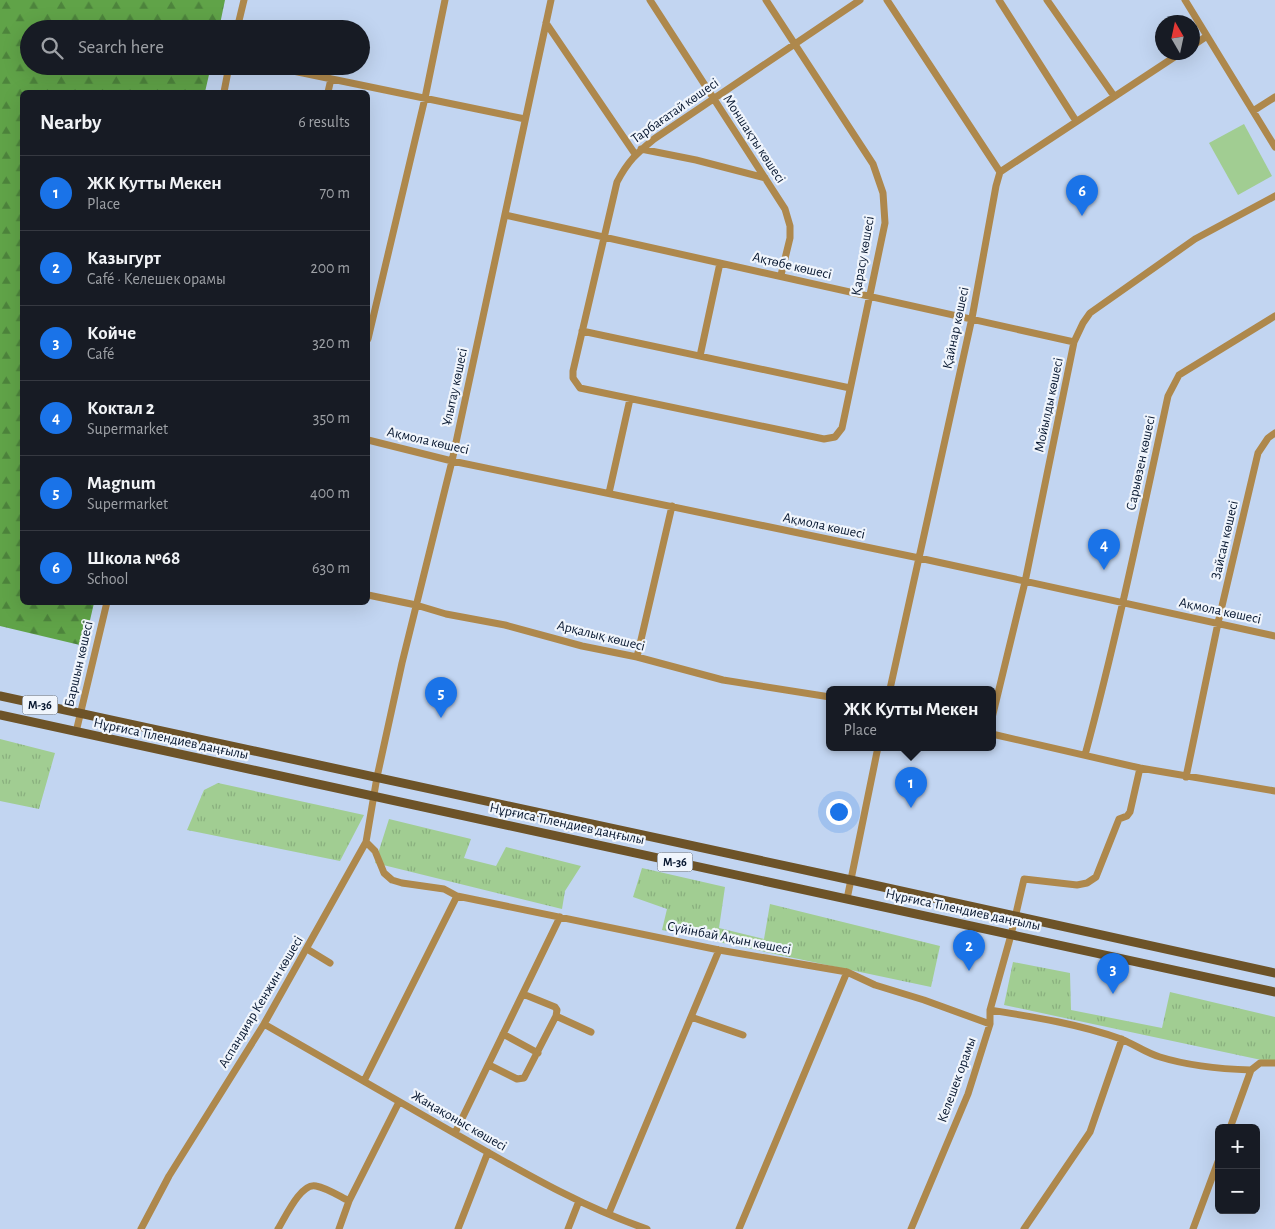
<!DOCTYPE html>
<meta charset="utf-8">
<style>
body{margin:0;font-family:"Alegreya Sans",sans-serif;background:#242831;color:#f1f3f6}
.controls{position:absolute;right:15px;bottom:15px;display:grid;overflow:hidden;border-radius:8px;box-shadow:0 5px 20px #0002}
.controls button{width:45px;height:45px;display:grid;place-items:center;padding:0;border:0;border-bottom:1px solid #363941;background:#171b24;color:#f1f3f6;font:25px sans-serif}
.compass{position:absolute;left:1155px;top:15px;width:45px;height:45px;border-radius:50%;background:#171b24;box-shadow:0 5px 20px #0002;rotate:351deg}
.you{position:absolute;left:838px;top:811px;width:18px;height:18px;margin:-12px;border:4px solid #fff;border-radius:50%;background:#1a73e8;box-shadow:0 0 0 8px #1a73e833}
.badge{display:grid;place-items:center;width:32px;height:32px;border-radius:50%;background:#1a73e8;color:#fff;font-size:16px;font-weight:700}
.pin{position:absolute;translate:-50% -41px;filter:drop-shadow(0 1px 2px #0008)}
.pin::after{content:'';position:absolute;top:26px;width:18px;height:15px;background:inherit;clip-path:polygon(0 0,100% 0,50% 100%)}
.popup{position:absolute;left:826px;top:686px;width:170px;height:65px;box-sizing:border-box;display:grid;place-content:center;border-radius:8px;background:#171b24;filter:drop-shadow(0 1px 4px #0005);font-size:16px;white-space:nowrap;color:#9ea1a6}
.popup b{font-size:19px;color:#f1f3f6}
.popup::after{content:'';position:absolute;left:50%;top:100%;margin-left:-10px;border:10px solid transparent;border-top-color:#171b24}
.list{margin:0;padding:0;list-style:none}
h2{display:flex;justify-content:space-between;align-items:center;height:65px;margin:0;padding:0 20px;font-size:21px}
h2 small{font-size:16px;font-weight:400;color:#9ea1a6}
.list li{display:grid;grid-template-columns:32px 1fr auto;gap:15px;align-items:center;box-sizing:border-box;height:75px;padding:0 20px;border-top:1px solid #363941}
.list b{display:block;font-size:19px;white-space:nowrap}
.list p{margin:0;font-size:16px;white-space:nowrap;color:#9ea1a6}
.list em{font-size:16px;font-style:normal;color:#9ea1a6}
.icon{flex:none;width:28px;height:28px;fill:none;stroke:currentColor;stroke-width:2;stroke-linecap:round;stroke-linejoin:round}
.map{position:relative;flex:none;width:1275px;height:1229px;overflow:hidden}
.search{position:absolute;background:#171b24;box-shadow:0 5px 20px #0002;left:20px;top:20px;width:350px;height:55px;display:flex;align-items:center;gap:12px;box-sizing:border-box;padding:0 18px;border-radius:28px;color:#9ea1a6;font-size:19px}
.panel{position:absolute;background:#171b24;box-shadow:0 5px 20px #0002;left:20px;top:90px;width:350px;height:515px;border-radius:8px}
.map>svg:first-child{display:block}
.grass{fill:url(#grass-tufts)}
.forest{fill:url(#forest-firs)}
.garden{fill:#a1cd92}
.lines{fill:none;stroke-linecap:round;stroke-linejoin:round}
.minor{stroke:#ae884c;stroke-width:7}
.major{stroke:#6d5328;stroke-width:9}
.labels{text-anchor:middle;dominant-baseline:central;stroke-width:4.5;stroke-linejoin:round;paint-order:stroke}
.shield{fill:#f0f5fc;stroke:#4c596c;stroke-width:1}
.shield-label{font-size:12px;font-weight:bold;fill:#06162f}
.street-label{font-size:14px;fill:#06162f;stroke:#f0f5fc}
</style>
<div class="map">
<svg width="1275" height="1229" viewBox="0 0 1275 1229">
<defs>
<pattern id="grass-tufts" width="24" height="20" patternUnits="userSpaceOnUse" patternTransform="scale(1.25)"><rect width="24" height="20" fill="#a1cd92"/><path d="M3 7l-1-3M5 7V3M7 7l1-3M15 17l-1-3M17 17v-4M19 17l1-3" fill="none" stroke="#89af7e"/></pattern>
<pattern id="forest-firs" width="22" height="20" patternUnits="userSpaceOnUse" patternTransform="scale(1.25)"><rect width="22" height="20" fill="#60a348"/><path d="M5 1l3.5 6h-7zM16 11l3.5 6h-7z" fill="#4d843c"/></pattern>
</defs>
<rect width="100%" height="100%" fill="#c2d5f1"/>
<path class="grass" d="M 0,739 L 55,753 L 39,809 L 0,801 Z
M 218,783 L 364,815 L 340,861 L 187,830 L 204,790 Z
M 389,819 L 471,839 L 464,858 L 496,866 L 506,847 L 581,866 L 565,891 L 562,909 L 375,863 Z
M 642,868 L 725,887 L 719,928 L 764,939 L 770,904 L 940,946 L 931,987 L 662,930 L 667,909 L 633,897 Z
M 1013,962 L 1070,973 L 1071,1010 L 1162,1028 L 1170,992 L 1275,1017 L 1275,1063 L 1004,1005 Z"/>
<path class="forest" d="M 0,0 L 225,0 L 219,29 L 29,29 L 29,66 L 211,66 L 205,92 L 22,92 L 22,602 L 94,603 L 84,646 L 0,626 Z"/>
<path class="garden" d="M 1244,124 L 1272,176 L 1238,195 L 1209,143 Z"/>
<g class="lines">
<path class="minor" d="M 650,0 L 785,209 L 790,226 L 790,238 L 781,275
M 766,0 L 873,164 L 883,193 L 885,223 L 842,428 L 835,437 L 824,439 L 580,388 L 573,378 L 573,371 L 617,182 C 628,161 636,154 654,139 L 860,0
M 887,0 L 1000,172 L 996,186 L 972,318 L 890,689
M 999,0 L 1076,121
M 1047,0 L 1114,96
M 1185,0 L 1275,147
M 546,23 L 635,154
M 237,29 L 244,0
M 1192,46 L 1207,36
M 269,66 L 525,119
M 224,92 L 229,66
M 328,92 L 331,79
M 1253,111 L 1275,97
M 641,149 L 696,160 L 765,178
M 1000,172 L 1182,52
M 505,215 L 1074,342
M 582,331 L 850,388
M 368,339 L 425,98 L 445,0
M 700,356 L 720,263
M 368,440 L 452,461 L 919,558 L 1275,636
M 609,493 L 630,399
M 368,595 L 416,605 L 446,614 L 505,625 L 582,646 L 637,657 L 723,680 L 830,697
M 637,657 L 672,506
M 992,718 L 1025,582 L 1074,342 L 1083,323 L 1090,313 L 1195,239 L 1275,196
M 76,732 L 107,602
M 992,734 L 1140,768 L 1275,791
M 1085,755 C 1117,637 1142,516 1168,396 L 1179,375 L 1275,316
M 1186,777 L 1218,623 L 1258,453 L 1268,438 L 1275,433
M 366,842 L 375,851 L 384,873 L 392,880 L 402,883 L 444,889 L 457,896 L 719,950 L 847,972 L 875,985 L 924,1000 L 990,1024
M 847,899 L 878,747
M 307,949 L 330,963
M 990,1010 C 1034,1017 1079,1024 1121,1039 C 1134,1044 1146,1053 1160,1057 C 1189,1066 1220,1069 1251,1070 L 1260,1063 L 1275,1063
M 556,1016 L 591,1032
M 691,1017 L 743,1035
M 264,1024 C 327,1060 391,1097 454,1133 C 516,1168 579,1206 647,1229
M 503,1034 L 538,1053
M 489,1065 L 517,1079 L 524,1078 L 556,1016 L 557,1010 L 555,1007 L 523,994
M 364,1081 L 457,896
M 1230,1128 L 1251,1070
M 455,1133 L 560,917
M 609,1213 L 719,950
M 141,1229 L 169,1176 L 264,1024 L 366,842 L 377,777 L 402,663 L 452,461 L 551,0
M 278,1229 C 285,1218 301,1182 316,1186 C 327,1188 339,1196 349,1201 L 399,1102
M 339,1229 L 349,1201
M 458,1229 L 488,1152
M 568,1229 L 579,1201
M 739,1229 L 847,972
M 911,1229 L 968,1094 L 990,1024 L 990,1010 L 1011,935 L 1024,879 L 1077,885 L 1087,883 L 1096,877 L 1119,819 L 1127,816 L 1130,812 L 1140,768
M 1024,1229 L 1090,1132 L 1122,1039
M 1193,1229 L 1219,1159"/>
<path class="major" d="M 0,696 L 851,880 L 1275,973
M 0,715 L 1275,992"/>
</g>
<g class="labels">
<g class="shield">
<rect x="22.5" y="695.5" width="35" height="19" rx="4"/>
<rect x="657.5" y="852.5" width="35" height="19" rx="4"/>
</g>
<g class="shield-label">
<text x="40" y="705">M-36</text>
<text x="675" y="862">M-36</text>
</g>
<g class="street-label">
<text transform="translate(675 111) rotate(-35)">Тарбағатай көшесі</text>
<text transform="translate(754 139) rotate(57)">Моншақты көшесі</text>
<text transform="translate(863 256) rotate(-80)">Қарасу көшесі</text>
<text transform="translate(792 266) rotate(13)">Ақтөбе көшесі</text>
<text transform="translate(956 328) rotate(-78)">Қайнар көшесі</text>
<text transform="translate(455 387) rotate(-78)">Ұлытау көшесі</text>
<text transform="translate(1049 405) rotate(-78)">Мойылды көшесі</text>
<text transform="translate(428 441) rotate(13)">Ақмола көшесі</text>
<text transform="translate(1141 463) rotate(-78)">Сарыөзен көшесі</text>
<text transform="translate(824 526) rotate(12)">Ақмола көшесі</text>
<text transform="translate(1225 540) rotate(-77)">Зайсан көшесі</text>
<text transform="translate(1220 611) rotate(12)">Ақмола көшесі</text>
<text transform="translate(601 636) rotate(14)">Арқалық көшесі</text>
<text transform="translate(79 664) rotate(-77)">Баршын көшесі</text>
<text transform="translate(171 739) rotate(12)">Нұрғиса Тілендиев даңғылы</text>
<text transform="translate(567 824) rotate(12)">Нұрғиса Тілендиев даңғылы</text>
<text transform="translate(963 910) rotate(12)">Нұрғиса Тілендиев даңғылы</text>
<text transform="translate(729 938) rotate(11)">Сүйінбай Ақын көшесі</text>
<text transform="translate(261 1002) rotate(-59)">Аспандияр Кенжин көшесі</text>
<text transform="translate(957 1080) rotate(-70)">Келешек орамы</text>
<text transform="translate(459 1121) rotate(30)">Жаңақоныс көшесі</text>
</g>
</g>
</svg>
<div class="controls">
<button>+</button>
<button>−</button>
</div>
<svg class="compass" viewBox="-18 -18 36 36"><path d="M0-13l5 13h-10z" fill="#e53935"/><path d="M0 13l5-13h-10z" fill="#9ea1a6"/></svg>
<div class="you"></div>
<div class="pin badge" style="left:911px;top:808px">1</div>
<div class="popup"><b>ЖК Кутты Мекен</b>Place</div>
<div class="pin badge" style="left:969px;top:971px">2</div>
<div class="pin badge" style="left:1113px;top:994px">3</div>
<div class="pin badge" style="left:1104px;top:570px">4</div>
<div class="pin badge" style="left:441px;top:718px">5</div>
<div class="pin badge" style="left:1082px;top:216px">6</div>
<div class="search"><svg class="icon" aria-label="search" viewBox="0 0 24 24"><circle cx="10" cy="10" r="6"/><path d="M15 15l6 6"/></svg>Search here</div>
<section class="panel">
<h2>Nearby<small>6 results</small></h2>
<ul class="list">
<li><span class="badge">1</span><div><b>ЖК Кутты Мекен</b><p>Place</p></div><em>70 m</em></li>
<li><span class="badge">2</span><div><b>Казыгурт</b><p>Café · Келешек орамы</p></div><em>200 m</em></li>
<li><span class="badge">3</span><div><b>Койче</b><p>Café</p></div><em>320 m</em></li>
<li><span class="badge">4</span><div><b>Коктал 2</b><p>Supermarket</p></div><em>350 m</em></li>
<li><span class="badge">5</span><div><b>Magnum</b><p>Supermarket</p></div><em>400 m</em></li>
<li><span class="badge">6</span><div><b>Школа №68</b><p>School</p></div><em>630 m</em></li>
</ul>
</section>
</div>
